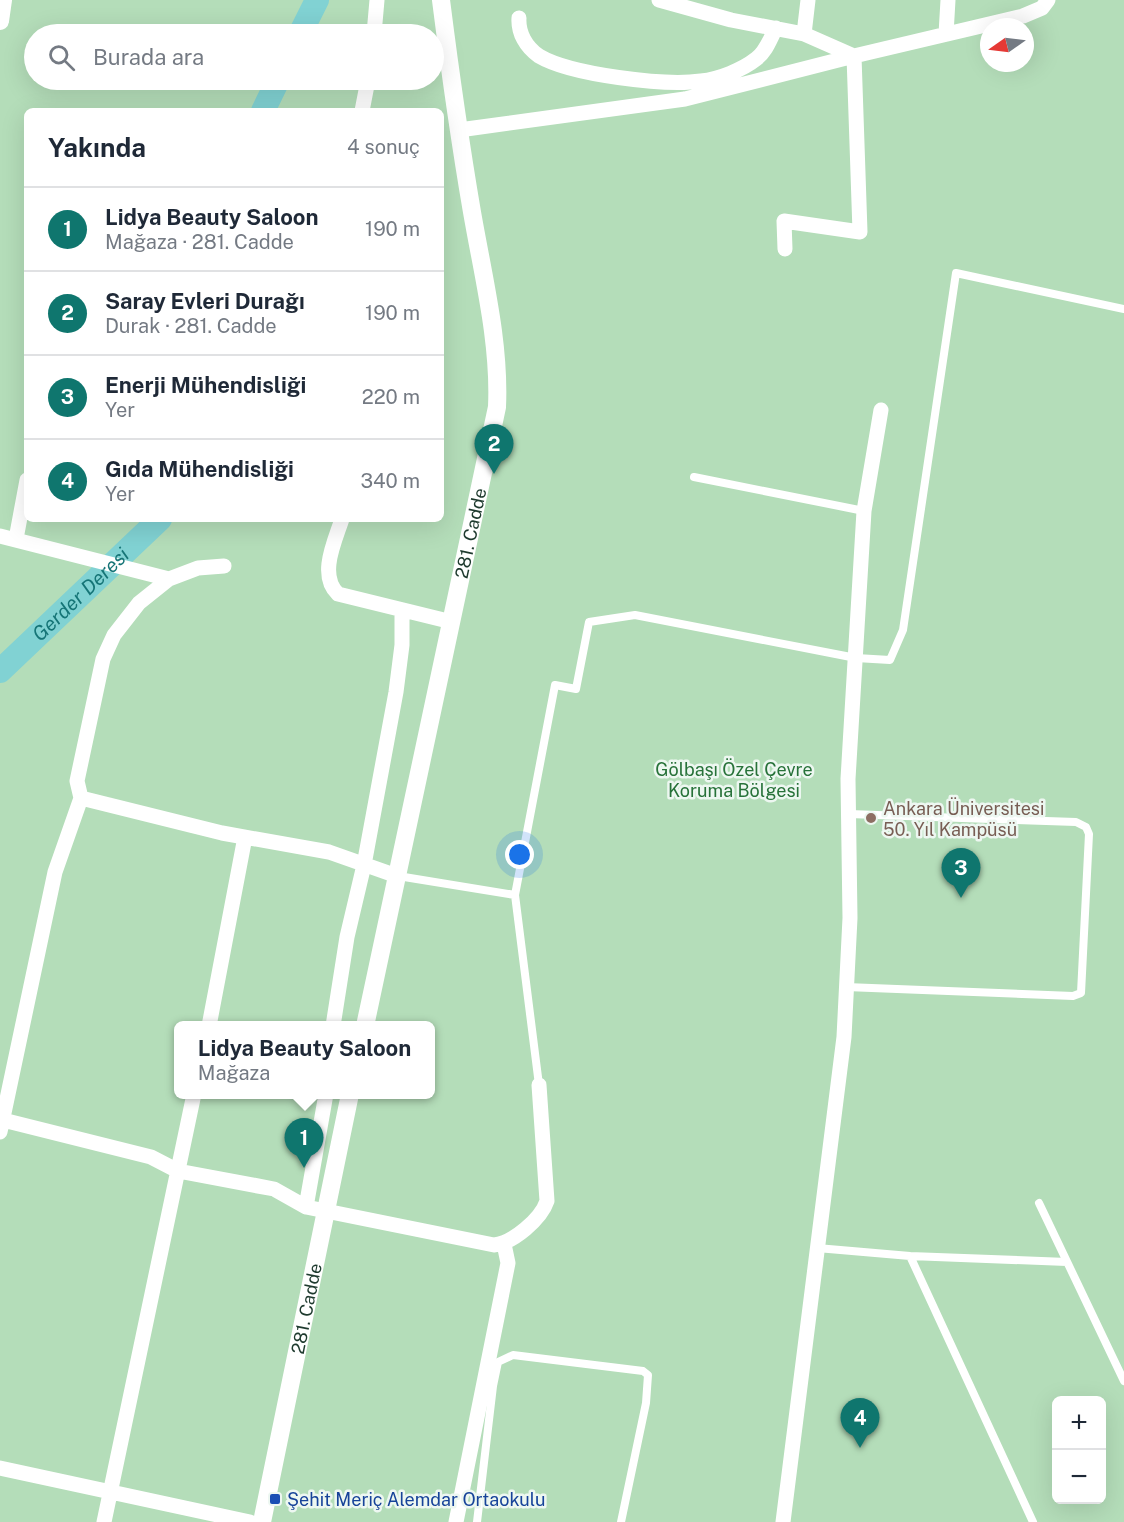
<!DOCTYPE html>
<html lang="tr">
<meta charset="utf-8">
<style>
body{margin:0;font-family:"Public Sans",sans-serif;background:#f6f6f7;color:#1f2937}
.controls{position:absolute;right:18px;bottom:18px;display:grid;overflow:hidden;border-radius:9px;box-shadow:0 6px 24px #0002}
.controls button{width:54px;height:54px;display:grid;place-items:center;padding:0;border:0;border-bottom:2px solid #e0e1e3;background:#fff;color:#1f2937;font:30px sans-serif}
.compass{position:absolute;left:980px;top:18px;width:54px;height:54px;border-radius:50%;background:#fff;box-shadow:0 6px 24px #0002;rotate:256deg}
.you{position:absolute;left:520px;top:855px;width:21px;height:21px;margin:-15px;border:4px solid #fff;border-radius:50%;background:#1a73e8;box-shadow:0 0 0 9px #1a73e833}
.badge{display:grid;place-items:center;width:39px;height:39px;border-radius:50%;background:#0f766e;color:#fff;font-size:20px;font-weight:700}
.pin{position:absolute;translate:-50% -50px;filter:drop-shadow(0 2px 3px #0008)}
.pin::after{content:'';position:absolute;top:32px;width:21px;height:18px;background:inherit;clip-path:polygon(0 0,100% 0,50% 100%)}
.popup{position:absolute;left:174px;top:1021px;width:261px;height:78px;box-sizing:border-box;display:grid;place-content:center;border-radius:9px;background:#fff;filter:drop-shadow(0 2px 4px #0005);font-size:20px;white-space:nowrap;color:#747a83}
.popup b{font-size:22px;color:#1f2937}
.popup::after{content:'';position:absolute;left:50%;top:100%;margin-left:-12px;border:12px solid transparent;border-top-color:#fff}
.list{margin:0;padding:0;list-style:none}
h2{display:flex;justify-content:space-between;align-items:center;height:78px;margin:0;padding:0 24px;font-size:26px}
h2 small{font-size:20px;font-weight:400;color:#747a83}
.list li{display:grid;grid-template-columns:39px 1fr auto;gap:18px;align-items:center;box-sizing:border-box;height:84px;padding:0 24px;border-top:2px solid #e0e1e3}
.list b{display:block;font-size:22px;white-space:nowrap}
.list p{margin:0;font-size:20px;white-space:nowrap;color:#747a83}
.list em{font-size:20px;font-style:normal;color:#747a83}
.icon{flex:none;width:33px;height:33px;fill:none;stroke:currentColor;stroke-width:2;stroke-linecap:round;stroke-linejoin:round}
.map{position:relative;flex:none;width:1124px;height:1522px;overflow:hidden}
.search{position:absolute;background:#fff;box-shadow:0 6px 24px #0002;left:24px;top:24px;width:420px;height:66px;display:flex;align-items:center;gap:15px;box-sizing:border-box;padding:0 21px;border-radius:33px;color:#747a83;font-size:22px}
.panel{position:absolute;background:#fff;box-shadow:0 6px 24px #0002;left:24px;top:108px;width:420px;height:414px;border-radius:9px}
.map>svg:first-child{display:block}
.green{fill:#b4ddb9;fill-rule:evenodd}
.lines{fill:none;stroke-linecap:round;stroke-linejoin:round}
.river{stroke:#81d2d3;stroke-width:24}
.service{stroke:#fff;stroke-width:8}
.minor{stroke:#fff;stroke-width:15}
.tertiary{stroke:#fff;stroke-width:18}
.education-dot{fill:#8d6e63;stroke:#edf7f1;stroke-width:2}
.transit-dot{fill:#1a4fb4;stroke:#edf7f1;stroke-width:2}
.labels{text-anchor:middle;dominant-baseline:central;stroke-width:5;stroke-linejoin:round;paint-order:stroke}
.street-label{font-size:18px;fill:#1e3a2e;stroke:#edf7f1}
.park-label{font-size:18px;fill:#277239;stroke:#edf7f1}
.education-label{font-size:18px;fill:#785e54;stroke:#edf7f1;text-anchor:start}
.transit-label{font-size:18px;fill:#164399;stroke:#edf7f1;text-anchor:start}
.water-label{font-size:20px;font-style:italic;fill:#167577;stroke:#edf7f1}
</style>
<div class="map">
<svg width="1124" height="1522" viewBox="0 0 1124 1522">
<rect width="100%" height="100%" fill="#ddeae2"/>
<path class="green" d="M 0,0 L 1124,0 L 1124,1522 L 0,1522 ZM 989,27 L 1025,27 L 1025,63 L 989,63 ZM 34,34 L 434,34 L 434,80 L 34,80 ZM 27,111 L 441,111 L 441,519 L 27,519 ZM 178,1026 L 430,1026 L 430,1094 L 178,1094 ZM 1056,1400 L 1102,1400 L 1102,1500 L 1056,1500 Z"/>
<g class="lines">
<g class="river">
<path d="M 300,34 L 317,0"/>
<path d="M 263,111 L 278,80"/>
<path id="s1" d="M 0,671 L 160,519"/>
</g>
<path class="service" d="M 694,477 L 864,511
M 398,876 L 515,895
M 846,987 L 1073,996 L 1081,993 L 1089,834 L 1086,827 L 1076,822 L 849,814
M 539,1085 L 515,895 L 555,685 L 576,689 L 589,622 L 635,615 L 856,658 L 890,660 L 903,630 L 956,273 L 1124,309
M 1039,1203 L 1124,1381
M 817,1248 L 910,1256 L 1033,1522
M 910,1256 L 1067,1262
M 477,1522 L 493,1386 L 498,1362 L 513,1355 L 643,1371 L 648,1375 L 646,1403 L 621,1522"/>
<path class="minor" d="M 659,0 L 731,20 L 804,34 L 854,56 L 1023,16 L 1042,8 L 1048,0
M 519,18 C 518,33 526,47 539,56 C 571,75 665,86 701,81 C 719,79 742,70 756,59 C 766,52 770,39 776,28
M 374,34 L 377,0
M 804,34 L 808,0
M 946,34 L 948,0
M 362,111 L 368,80
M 459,130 L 685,99 L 854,56 L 860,232 L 784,221 L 785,249
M 342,519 C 335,541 318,575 338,594 L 452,622
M 0,536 L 169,579
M 16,539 L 27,480
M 81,798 L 222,833 L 329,852 L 397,876
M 209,1026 L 245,837
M 333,1026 L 347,937 L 364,865 L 396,692 L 402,645 L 402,610
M 3,1120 L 151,1157 L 178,1171 L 274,1189 L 306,1207 L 494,1245 C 513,1243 541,1219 547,1201 L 539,1085
M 0,1132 L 55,872 L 81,798 L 77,781 L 103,659 L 114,635 L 139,603 L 169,579 L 198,568 L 224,566
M 306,1207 L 326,1094
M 0,1468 L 250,1522
M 104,1522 L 194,1094
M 456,1522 L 508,1263 L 504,1244
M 783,1522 L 844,1037 L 850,918 L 848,779 L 864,511 L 881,410"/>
<g class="tertiary">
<path d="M 0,21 L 3,0"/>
<path id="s2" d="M 365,1026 L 497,407 C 500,342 483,276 472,212 C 460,142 450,71 441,0"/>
<path id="s3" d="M 262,1522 L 350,1094"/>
</g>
</g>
<circle class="education-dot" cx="871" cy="818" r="6"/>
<rect class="transit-dot" x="269" y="1493" width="12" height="12" rx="3"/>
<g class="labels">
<g class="street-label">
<text stroke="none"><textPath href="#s2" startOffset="504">281. Cadde</textPath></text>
<text stroke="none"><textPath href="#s3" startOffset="218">281. Cadde</textPath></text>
</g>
<g class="park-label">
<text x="734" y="769">Gölbaşı Özel Çevre<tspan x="734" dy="21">Koruma Bölgesi</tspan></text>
</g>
<g class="education-label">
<text x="883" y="808">Ankara Üniversitesi<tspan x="883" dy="21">50. Yıl Kampüsü</tspan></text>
</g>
<g class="transit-label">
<text x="287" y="1499">Şehit Meriç Alemdar Ortaokulu</text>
</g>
<g class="water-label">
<text stroke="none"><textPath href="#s1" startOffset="111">Gerder Deresi</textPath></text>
</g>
</g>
</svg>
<div class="controls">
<button>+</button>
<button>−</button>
</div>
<svg class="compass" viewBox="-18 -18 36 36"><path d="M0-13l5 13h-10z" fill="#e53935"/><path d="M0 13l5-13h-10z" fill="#747a83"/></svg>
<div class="you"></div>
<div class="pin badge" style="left:304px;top:1168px">1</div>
<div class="popup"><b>Lidya Beauty Saloon</b>Mağaza</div>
<div class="pin badge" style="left:494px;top:474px">2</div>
<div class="pin badge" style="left:961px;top:898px">3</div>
<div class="pin badge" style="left:860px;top:1448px">4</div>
<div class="search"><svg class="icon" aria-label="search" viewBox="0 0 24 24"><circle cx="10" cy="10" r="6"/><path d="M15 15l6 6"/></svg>Burada ara</div>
<section class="panel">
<h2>Yakında<small>4 sonuç</small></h2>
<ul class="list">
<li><span class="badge">1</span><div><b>Lidya Beauty Saloon</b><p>Mağaza · 281. Cadde</p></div><em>190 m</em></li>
<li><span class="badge">2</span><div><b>Saray Evleri Durağı</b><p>Durak · 281. Cadde</p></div><em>190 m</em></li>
<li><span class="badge">3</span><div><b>Enerji Mühendisliği</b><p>Yer</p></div><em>220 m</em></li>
<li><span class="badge">4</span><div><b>Gıda Mühendisliği</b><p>Yer</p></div><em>340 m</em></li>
</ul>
</section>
</div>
